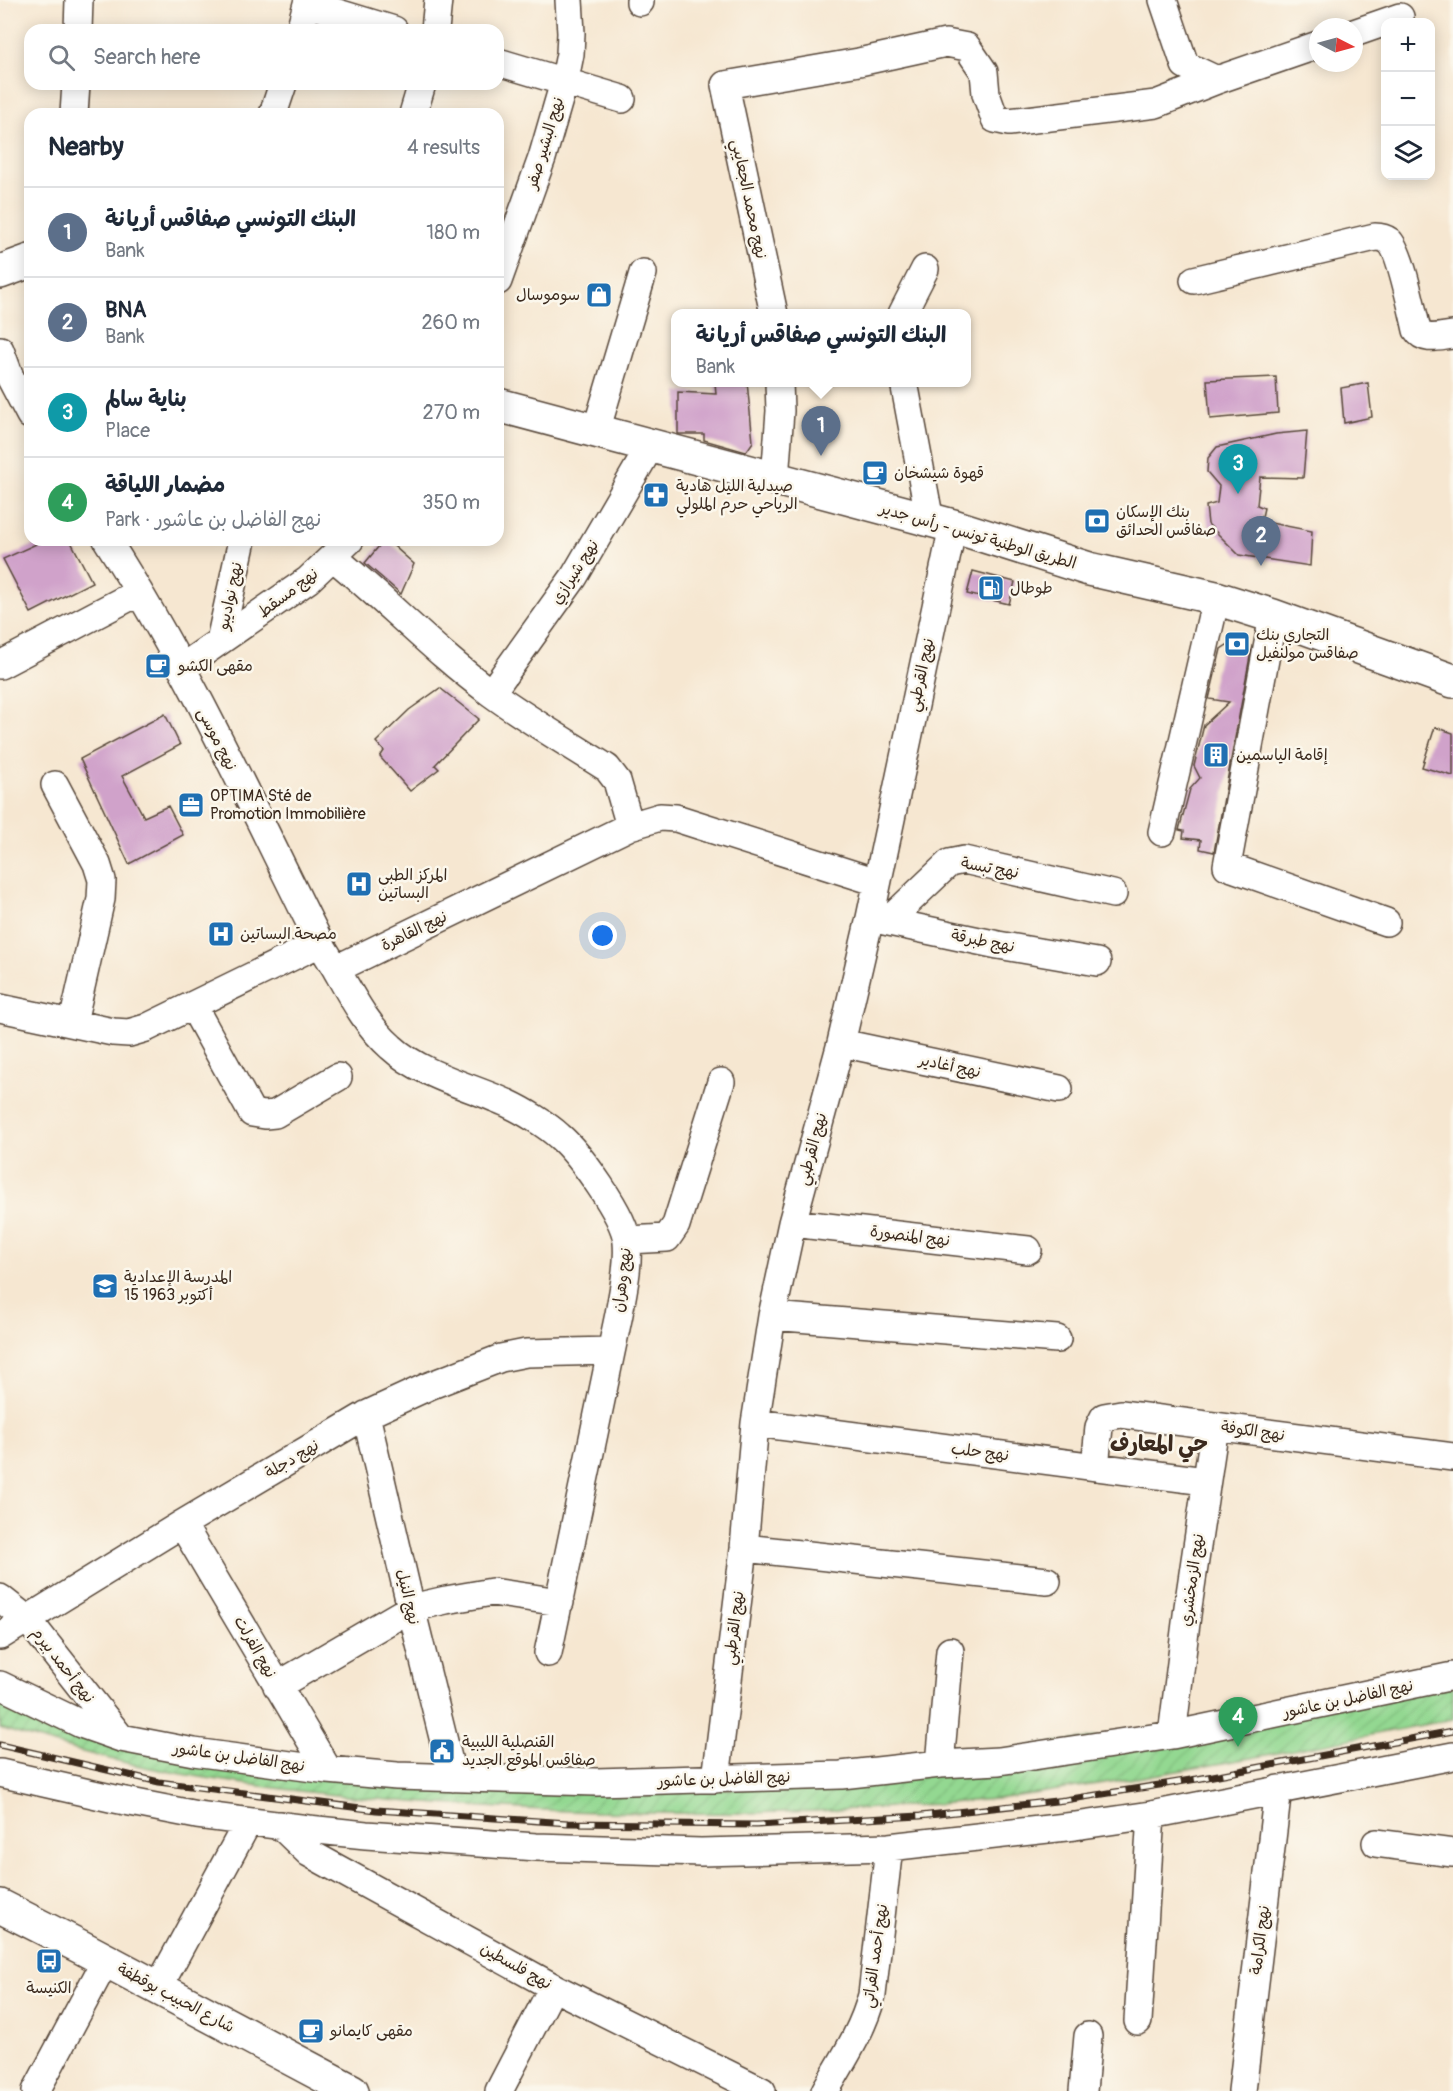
<!DOCTYPE html>
<meta charset="utf-8">
<style>
body{margin:0;font-family:Pangolin,"Playpen Sans Arabic",sans-serif;background:#f2f2f3;color:#1f2937}
.controls{position:absolute;right:18px;top:18px;display:grid;overflow:hidden;border-radius:12px;box-shadow:0 3px 15px #0003}
.controls button{width:54px;height:54px;display:grid;place-items:center;padding:0;border:0;border-bottom:2px solid #e0e1e3;background:#fff;color:#1f2937;font:30px sans-serif}
.compass{position:absolute;left:1309px;top:18px;width:54px;height:54px;border-radius:50%;background:#fff;box-shadow:0 3px 15px #0003;rotate:96deg}
.you{position:absolute;left:603px;top:936px;width:21px;height:21px;margin:-15px;border:4px solid #fff;border-radius:50%;background:#1a73e8;box-shadow:0 0 0 9px #1a73e833}
.badge{display:grid;place-items:center;width:39px;height:39px;border-radius:50%;background:#7c3aed;color:#fff;font-size:20px;font-weight:700}
.pin{position:absolute;translate:-50% -50px;filter:drop-shadow(0 2px 3px #0008)}
.pin::after{content:'';position:absolute;top:32px;width:21px;height:18px;background:inherit;clip-path:polygon(0 0,100% 0,50% 100%)}
.popup{position:absolute;left:671px;top:309px;width:300px;height:78px;box-sizing:border-box;display:grid;place-content:center;border-radius:12px;background:#fff;filter:drop-shadow(0 2px 4px #0005);font-size:20px;white-space:nowrap;color:#747a83}
.popup b{font-size:22px;color:#1f2937}
.popup::after{content:'';position:absolute;left:50%;top:100%;margin-left:-12px;border:12px solid transparent;border-top-color:#fff}
.list{margin:0;padding:0;list-style:none}
h2{display:flex;justify-content:space-between;align-items:center;height:78px;margin:0;padding:0 24px;font-size:26px}
h2 small{font-size:20px;font-weight:400;color:#747a83}
.list li{display:grid;grid-template-columns:39px 1fr auto;gap:18px;align-items:center;box-sizing:border-box;height:90px;padding:0 24px;border-top:2px solid #e0e1e3}
.list b{display:block;font-size:22px;white-space:nowrap}
.list p{margin:0;font-size:20px;white-space:nowrap;color:#747a83}
.list em{font-size:20px;font-style:normal;color:#747a83}
.icon{flex:none;width:33px;height:33px;fill:none;stroke:currentColor;stroke-width:2;stroke-linecap:round;stroke-linejoin:round}
.map{position:relative;flex:none;width:1453px;height:2091px;overflow:hidden}
.search{position:absolute;background:#fff;box-shadow:0 3px 15px #0003;left:24px;top:24px;width:480px;height:66px;display:flex;align-items:center;gap:15px;box-sizing:border-box;padding:0 21px;border-radius:18px;color:#747a83;font-size:22px}
.panel{position:absolute;background:#fff;box-shadow:0 3px 15px #0003;left:24px;top:108px;width:480px;height:438px;border-radius:18px}
.map>svg:first-child{display:block}
.garden{fill:url(#garden-furrows);stroke:#678158;stroke-width:1.5}
.building{fill:#d0a2ca}
.lines{fill:none;stroke-linecap:round;stroke-linejoin:round}
.minor-casing{stroke:#574639;stroke-width:30}
.major-casing{stroke:#574639;stroke-width:36}
.minor{stroke:#fff;stroke-width:27}
.major{stroke:#fff;stroke-width:33}
.rail-casing{stroke:#3b2a1e;stroke-width:7}
.rail{stroke:#fbf7ec;stroke-width:4.5;stroke-dasharray:14;stroke-linecap:butt}
.labels{text-anchor:middle;dominant-baseline:central;stroke-width:5;stroke-linejoin:round;paint-order:stroke}
.street-label{font-size:16px;fill:#3b2a1e;stroke:#fbf7ec}
.poi-label{font-size:16px;fill:#3b2a1e;stroke:#fbf7ec;text-anchor:start}
.district-label{font-size:22px;font-weight:bold;fill:#3b2a1e;stroke:#fbf7ec}
</style>
<div class="map">
<svg width="1453" height="2091" viewBox="0 0 1453 2091">
<defs>
<pattern id="garden-furrows" width="10" height="10" patternUnits="userSpaceOnUse" patternTransform="scale(1.5)"><rect width="10" height="10" fill="#93d891"/><path d="M-1 1l2-2M0 10L10 0M9 11l2-2" fill="none" stroke="#80ba7d"/></pattern>
</defs>
<rect width="100%" height="100%" fill="#fbf7ec"/>
<filter id="ink" filterUnits="userSpaceOnUse"><feTurbulence type="fractalNoise" baseFrequency=".0167" numOctaves="2"/><feDisplacementMap in="SourceGraphic" scale="12" xChannelSelector="R" yChannelSelector="G"/><feConvolveMatrix kernelMatrix="1 2 1 2 8 2 1 2 1" color-interpolation-filters="sRGB"/></filter>
<filter id="wash" filterUnits="userSpaceOnUse"><feTurbulence type="fractalNoise" baseFrequency=".008" numOctaves="4" result="noise"/><feDisplacementMap in="SourceGraphic" scale="24" xChannelSelector="R" yChannelSelector="G"/><feGaussianBlur stdDeviation="1.35" result="paint"/><feColorMatrix in="noise" values="0 0 0 0 0 0 0 0 0 0 0 0 0 0 0 0 0 1.4 0 .05"/><feComposite in="paint" operator="in"/></filter>
<g filter="url(#wash)">
<rect width="100%" height="100%" fill="#f6e7d1"/>
<path class="garden" d="M 1453,1686 L 1453,1719 C 1335,1742 1217,1766 1097,1784 C 1063,1789 1029,1795 995,1799 C 839,1814 680,1817 523,1809 C 398,1803 273,1792 150,1768 C 99,1758 49,1743 0,1728 L 0,1695 L 140,1751 L 732,1789 Z"/>
<g id="blocks">
<path class="building" d="M 1276,377 L 1278,413 L 1210,419 L 1207,380 Z
M 715,382 L 747,382 L 753,442 L 746,452 L 704,440 L 704,434 L 678,434 L 678,392 L 716,394 Z
M 1368,383 L 1372,417 L 1344,423 L 1341,388 Z
M 1307,431 L 1303,478 L 1260,477 L 1257,505 L 1264,508 L 1261,521 L 1312,531 L 1310,566 L 1239,555 L 1208,524 L 1206,506 L 1217,503 L 1219,486 L 1207,472 L 1208,458 L 1217,447 L 1276,434 Z
M 45,540 L 70,540 L 92,582 L 31,613 L 3,559 Z
M 384,540 L 387,540 L 414,564 L 401,594 L 365,563 Z
M 973,571 L 1015,582 L 1009,604 L 967,594 Z
M 1239,644 L 1251,651 L 1214,852 L 1200,849 L 1201,840 L 1183,838 L 1184,831 L 1179,830 L 1190,789 L 1200,778 L 1194,766 L 1204,725 L 1229,702 L 1209,699 L 1221,649 L 1227,645 L 1235,646 Z
M 440,688 L 479,719 L 435,765 L 439,769 L 410,791 L 380,757 L 384,751 L 376,742 L 409,710 Z
M 165,714 L 180,745 L 122,776 L 144,817 L 168,806 L 183,835 L 129,864 L 80,759 Z
M 1435,727 L 1453,733 L 1453,776 L 1422,767 Z"/>
</g>
</g>
<g filter="url(#ink)">
<use href="#blocks" fill-opacity="0" stroke="#574639" stroke-width="1.5"/>
<g class="lines">
<defs>
<path id="minor" d="M 640,0 L 640,2
M 1163,0 L 1185,65 L 1217,80 L 1318,45
M 308,4 L 394,30
M 78,30 L 79,0
M 300,30 L 308,0
M 435,30 L 438,0
M 1354,33 L 1400,17
M 498,62 L 622,99
M 74,114 L 76,84
M 273,114 L 283,84
M 413,114 L 422,84
M 1194,280 L 1375,237 C 1379,237 1385,238 1389,241 C 1400,250 1413,313 1417,330 C 1424,342 1441,336 1453,335
M 498,281 L 542,158 L 565,79 L 570,54 L 571,33 L 569,0
M 774,314 L 725,85 L 859,62 L 946,43 L 967,47 L 984,72 L 986,94 L 995,119 L 1009,122 L 1156,104 L 1217,80
M 902,314 L 925,269
M 0,350 L 10,377 L 30,415
M 904,382 L 930,521
M 596,431 L 643,273
M 775,479 L 780,411 L 779,382
M 107,540 C 189,668 252,807 320,943
M 333,557 C 387,601 435,652 491,693 C 528,720 568,743 607,768 L 617,781 L 630,826
M 1273,616 L 1227,866 L 1386,922
M 220,641 L 308,580 L 350,540
M 0,665 L 139,592
M 181,668 L 220,641 L 242,540
M 491,693 L 574,577 L 651,445
M 55,785 L 97,864 L 102,880 L 101,899 L 73,1022
M 1162,832 L 1216,598
M 875,919 L 998,945 L 1097,962
M 888,921 L 949,863 L 964,860 L 1113,894
M 336,969 C 352,997 367,1026 391,1047 C 421,1075 472,1087 509,1104 C 524,1111 547,1125 559,1136 C 579,1153 625,1216 627,1242 C 629,1265 623,1291 619,1314 L 548,1653
M 193,1006 L 252,1113 L 265,1115 L 275,1114 L 338,1077
M 0,1008 L 113,1032 L 129,1033 L 146,1028 L 320,943 L 336,969 L 630,826 L 660,817 L 676,818 L 877,882
M 841,1043 L 1059,1089
M 792,1223 L 1028,1250
M 628,1240 L 667,1238 L 676,1225 L 721,1082
M 772,1316 L 1057,1339
M 366,1415 L 411,1608 L 453,1778
M 755,1423 L 1205,1481
M 1095,1467 L 1099,1427 L 1104,1417 L 1121,1414 L 1453,1457
M 182,1524 L 328,1770
M 744,1548 L 1047,1581
M 0,1598 L 28,1620 L 121,1738
M 0,1636 L 182,1524 L 366,1415 L 429,1386 L 501,1358 L 526,1353 L 610,1351
M 0,1685 L 81,1724 L 121,1738 L 194,1752 L 328,1770 L 397,1776 L 596,1782 L 841,1775 L 940,1764 L 999,1761 L 1172,1735 L 1453,1676
M 277,1686 L 411,1608 L 446,1600 L 492,1592 L 560,1602
M 1172,1735 L 1188,1607 L 1215,1426
M 940,1764 L 950,1651
M 0,1773 L 115,1799 L 197,1815 L 308,1829 L 366,1835 L 536,1847 L 701,1852 L 889,1847 L 1075,1826 L 1151,1815 L 1453,1756
M 716,1779 L 744,1548 L 755,1423 L 772,1316 L 792,1223 L 841,1043 L 870,918 L 953,526
M 280,1825 L 309,1853 L 553,1987 L 762,2091
M 1376,1843 L 1453,1853
M 158,1988 L 248,1822
M 1138,2021 L 1151,1815
M 36,2091 L 106,1960
M 499,2091 L 553,1987
M 825,2091 C 843,2060 863,2030 872,1995 L 889,1847
M 1083,2091 L 1088,2036
M 1242,2091 L 1278,1789"/>
<path id="major" d="M 0,272 L 30,261
M 498,405 L 953,526 L 1089,569 L 1216,598 L 1273,616 L 1453,681
M 0,1906 L 81,1947 L 352,2091"/>
</defs>
<use href="#minor" class="minor-casing"/>
<use href="#major" class="major-casing"/>
<use href="#minor" class="minor"/>
<use href="#major" class="major"/>
<defs>
<path id="rail" d="M 0,1745 L 159,1782 L 376,1810 L 568,1823 L 756,1825 L 920,1816 L 1065,1800 L 1197,1779 L 1453,1731"/>
</defs>
<use href="#rail" class="rail-casing"/>
<use href="#rail" class="rail"/>
</g>
</g>
<defs>
<symbol id="shop-square" viewBox="-11 -11 22 22"><rect x="-9" y="-9" width="18" height="18" rx="4" fill="#1f6fb2" stroke="#fbf7ec"/><path d="M-5-2.5h2.3a2.7 3.5 0 0 1 5.4 0H5L5.5 6h-11ZM-1.5-2.5h3a1.5 2.3 0 0 0-3 0Z" fill="#fff"/></symbol>
<symbol id="cafe-square" viewBox="-11 -11 22 22"><rect x="-9" y="-9" width="18" height="18" rx="4" fill="#1f6fb2" stroke="#fbf7ec"/><path d="M-5.5-4.5H6V0H3Q3 3.5 0 3.5H-2.5Q-5.5 3.5-5.5 0ZM3-3.2v2h1.7v-2ZM-6 4.5H4V6H-6Z" fill="#fff"/></symbol>
<symbol id="pharmacy-square" viewBox="-11 -11 22 22"><rect x="-9" y="-9" width="18" height="18" rx="4" fill="#1f6fb2" stroke="#fbf7ec"/><path d="M-2-6h4v4h4v4h-4v4h-4v-4h-4v-4h4Z" fill="#fff"/></symbol>
<symbol id="bank-square" viewBox="-11 -11 22 22"><rect x="-9" y="-9" width="18" height="18" rx="4" fill="#1f6fb2" stroke="#fbf7ec"/><path d="M-6-4H6V4H-6ZM0-2.3a2.3 2.3 0 1 0 0 4.6a2.3 2.3 0 1 0 0-4.6Z" fill="#fff"/></symbol>
<symbol id="fuel-square" viewBox="-11 -11 22 22"><rect x="-9" y="-9" width="18" height="18" rx="4" fill="#1f6fb2" stroke="#fbf7ec"/><path d="M-5.5-6h7V0h2V4h1.3V-2.5L3-4.5l.8-.8L6-3V5H2.5V1h-1V6h-7ZM-4.2-4.7v3.2H.2V-4.7Z" fill="#fff"/></symbol>
<symbol id="building-square" viewBox="-11 -11 22 22"><rect x="-9" y="-9" width="18" height="18" rx="4" fill="#1f6fb2" stroke="#fbf7ec"/><path d="M-4-6H4V6H1V3H-1V6H-4ZM-2.5-4.3h1.7v1.8h-1.7ZM.8-4.3h1.7v1.8H.8ZM-2.5-1h1.7V.8h-1.7ZM.8-1h1.7V.8H.8Z" fill="#fff"/></symbol>
<symbol id="office-square" viewBox="-11 -11 22 22"><rect x="-9" y="-9" width="18" height="18" rx="4" fill="#1f6fb2" stroke="#fbf7ec"/><path d="M-6-3h4V-5.5h4V-3h4V5H-6ZM-1-4.5V-3h2v-1.5ZM-6 0V1H6V0Z" fill="#fff"/></symbol>
<symbol id="hospital-square" viewBox="-11 -11 22 22"><rect x="-9" y="-9" width="18" height="18" rx="4" fill="#1f6fb2" stroke="#fbf7ec"/><path d="M-5-5h3v3.5h4V-5h3V5h-3V1.5h-4V5h-3Z" fill="#fff"/></symbol>
<symbol id="school-square" viewBox="-11 -11 22 22"><rect x="-9" y="-9" width="18" height="18" rx="4" fill="#1f6fb2" stroke="#fbf7ec"/><path d="M0-5L7-2L0 1L-7-2ZM-4 1L0 2.5L4 1V4Q0 6-4 4Z" fill="#fff"/></symbol>
<symbol id="civic-square" viewBox="-11 -11 22 22"><rect x="-9" y="-9" width="18" height="18" rx="4" fill="#1f6fb2" stroke="#fbf7ec"/><path d="M-.6-6.5H3V-4.5H.6V-3L4-1V1h2V6H-6V1h2V-1L-.6-3ZM-1.2 2.5V6h2.4V2.5Z" fill="#fff"/></symbol>
<symbol id="bus-square" viewBox="-11 -11 22 22"><rect x="-9" y="-9" width="18" height="18" rx="4" fill="#1f6fb2" stroke="#fbf7ec"/><path d="M-5-6H5V4H4V6H2V4H-2V6H-4V4H-5ZM-3.5-4V0h7V-4ZM-3.5 1.2v1.5H-2V1.2ZM2 1.2v1.5H3.5V1.2Z" fill="#fff"/></symbol>
</defs>
<g fill-rule="evenodd">
<use href="#shop-square" x="584" y="280" width="30" height="30"/>
<use href="#cafe-square" x="860" y="458" width="30" height="30"/>
<use href="#pharmacy-square" x="641" y="480" width="30" height="30"/>
<use href="#bank-square" x="1082" y="506" width="30" height="30"/>
<use href="#fuel-square" x="976" y="573" width="30" height="30"/>
<use href="#bank-square" x="1222" y="629" width="30" height="30"/>
<use href="#cafe-square" x="143" y="651" width="30" height="30"/>
<use href="#building-square" x="1201" y="740" width="30" height="30"/>
<use href="#office-square" x="176" y="790" width="30" height="30"/>
<use href="#hospital-square" x="344" y="869" width="30" height="30"/>
<use href="#hospital-square" x="206" y="919" width="30" height="30"/>
<use href="#school-square" x="90" y="1271" width="30" height="30"/>
<use href="#civic-square" x="427" y="1736" width="30" height="30"/>
<use href="#bus-square" x="34" y="1946" width="30" height="30"/>
<use href="#cafe-square" x="296" y="2016" width="30" height="30"/>
</g>
<g class="labels">
<g class="street-label">
<text transform="translate(545 143) rotate(-73)">نهج البشير صفر</text>
<text transform="translate(749 199) rotate(78)">نهج محمد الجعايبي</text>
<text transform="translate(978 536) rotate(16)">الطريق الوطنية تونس - رأس جدير</text>
<text transform="translate(575 572) rotate(-57)">نهج شيرازي</text>
<text transform="translate(288 593) rotate(-37)">نهج مسقط</text>
<text transform="translate(230 596) rotate(-78)">نهج نواديبو</text>
<text transform="translate(921 675) rotate(-78)">نهج القرطبي</text>
<text transform="translate(217 739) rotate(63)">نهج موسى</text>
<text transform="translate(990 868) rotate(10)">نهج تبسة</text>
<text transform="translate(414 931) rotate(-26)">نهج القاهرة</text>
<text transform="translate(983 941) rotate(11)">نهج طبرقة</text>
<text transform="translate(950 1066) rotate(12)">نهج أغادير</text>
<text transform="translate(812 1149) rotate(-75)">نهج القرطبي</text>
<text transform="translate(910 1236) rotate(7)">نهج المنصورة</text>
<text transform="translate(622 1280) rotate(-83)">نهج وهران</text>
<text transform="translate(1253 1431) rotate(8)">نهج الكوفة</text>
<text transform="translate(980 1452) rotate(7)">نهج حلب</text>
<text transform="translate(292 1459) rotate(-31)">نهج دجلة</text>
<text transform="translate(1192 1580) rotate(-82)">نهج الزمخشري</text>
<text transform="translate(408 1597) rotate(77)">نهج النيل</text>
<text transform="translate(734 1628) rotate(-83)">نهج القرطبي</text>
<text transform="translate(255 1647) rotate(60)">نهج الفرلت</text>
<text transform="translate(63 1665) rotate(52)">نهج أحمد بيرم</text>
<text transform="translate(1348 1699) rotate(-12)">نهج الفاضل بن عاشور</text>
<text transform="translate(239 1757) rotate(8)">نهج الفاضل بن عاشور</text>
<text transform="translate(724 1779) rotate(-2)">نهج الفاضل بن عاشور</text>
<text transform="translate(1260 1940) rotate(-83)">نهج الكرامة</text>
<text transform="translate(875 1956) rotate(-82)">نهج أحمد الفراتي</text>
<text transform="translate(516 1966) rotate(29)">نهج فلسطين</text>
<text transform="translate(176 1998) rotate(28)">شارع الحبيب بوقطفة</text>
</g>
<g class="poi-label">
<text x="580" y="295" text-anchor="end">سوموسال</text>
<text x="894" y="473">قهوة شيشخان</text>
<text x="676" y="486">صيدلية الليل هادية<tspan x="676" dy="18">الرياحي حرم الملولي</tspan></text>
<text x="1116" y="512">بنك الإسكان<tspan x="1116" dy="18">صفاقس الحدائق</tspan></text>
<text x="1010" y="588">طوطال</text>
<text x="1256" y="635">التجاري بنك<tspan x="1256" dy="18">صفاقس مولنفيل</tspan></text>
<text x="178" y="666">مقهى الكشو</text>
<text x="1236" y="755">إقامة الياسمين</text>
<text x="210" y="796">OPTIMA Sté de<tspan x="210" dy="18">Promotion Immobilière</tspan></text>
<text x="378" y="875">المركز الطبي<tspan x="378" dy="18">البساتين</tspan></text>
<text x="240" y="934">مصحة البساتين</text>
<text x="124" y="1277">المدرسة الإعدادية<tspan x="124" dy="18">15 أكتوبر 1963</tspan></text>
<text x="462" y="1742">القنصلية الليبية<tspan x="462" dy="18">صفاقس الموقع الجديد</tspan></text>
<text x="49" y="1988" text-anchor="middle">الكنيسة</text>
<text x="330" y="2031">مقهى كايمانو</text>
</g>
<g class="district-label">
<text x="1159" y="1444">حي المعارف</text>
</g>
</g>
</svg>
<div class="controls">
<button>+</button>
<button>−</button>
<button><svg class="icon" aria-label="layers" viewBox="0 0 24 24"><path d="M12 4l9 5-9 5-9-5zM3 14l9 5 9-5"/></svg></button>
</div>
<svg class="compass" viewBox="-18 -18 36 36"><path d="M0-13l5 13h-10z" fill="#e53935"/><path d="M0 13l5-13h-10z" fill="#747a83"/></svg>
<div class="you"></div>
<div class="pin badge" style="left:821px;top:456px;background:#5c6f8a">1</div>
<div class="popup"><b>البنك التونسي صفاقس أريانة</b>Bank</div>
<div class="pin badge" style="left:1261px;top:566px;background:#5c6f8a">2</div>
<div class="pin badge" style="left:1238px;top:494px;background:#0f9aa8">3</div>
<div class="pin badge" style="left:1238px;top:1747px;background:#2e9e5b">4</div>
<div class="search"><svg class="icon" aria-label="search" viewBox="0 0 24 24"><circle cx="10" cy="10" r="6"/><path d="M15 15l6 6"/></svg>Search here</div>
<section class="panel">
<h2>Nearby<small>4 results</small></h2>
<ul class="list">
<li><span class="badge" style="background:#5c6f8a">1</span><div><b>البنك التونسي صفاقس أريانة</b><p>Bank</p></div><em>180 m</em></li>
<li><span class="badge" style="background:#5c6f8a">2</span><div><b>BNA</b><p>Bank</p></div><em>260 m</em></li>
<li><span class="badge" style="background:#0f9aa8">3</span><div><b>بناية سالم</b><p>Place</p></div><em>270 m</em></li>
<li><span class="badge" style="background:#2e9e5b">4</span><div><b>مضمار اللياقة</b><p>Park · نهج الفاضل بن عاشور</p></div><em>350 m</em></li>
</ul>
</section>
</div>
